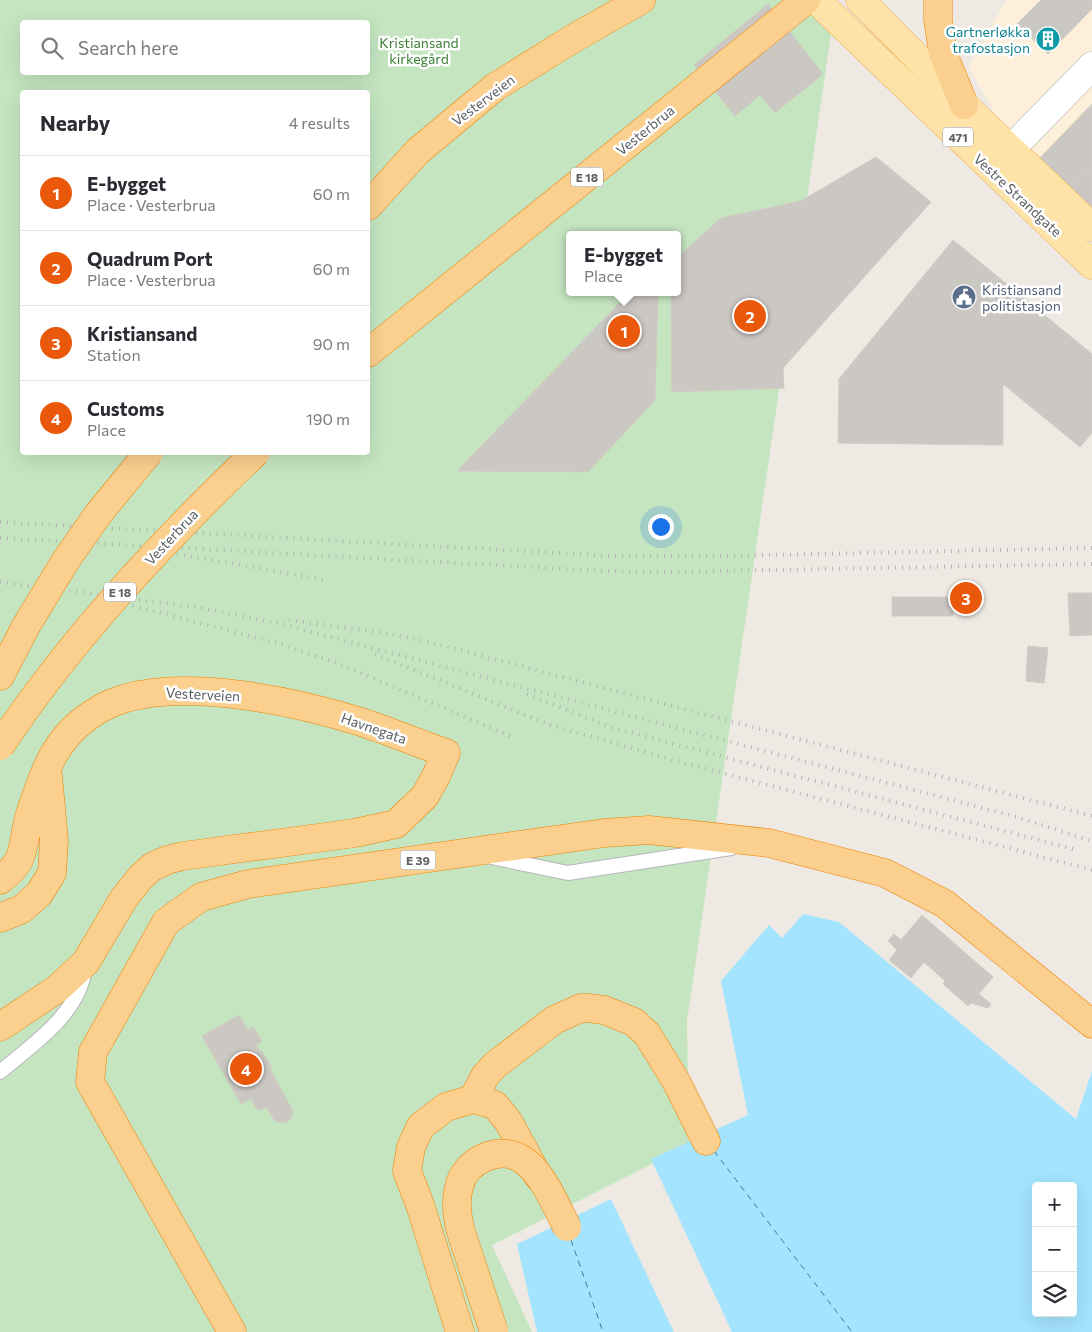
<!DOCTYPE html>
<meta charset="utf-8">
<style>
body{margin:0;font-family:Commissioner,sans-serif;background:#f2f2f3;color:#2b2b33}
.controls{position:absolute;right:15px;bottom:15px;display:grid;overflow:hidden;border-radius:5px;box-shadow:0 5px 20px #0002}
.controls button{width:45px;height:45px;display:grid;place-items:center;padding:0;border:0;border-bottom:1px solid #e1e1e2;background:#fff;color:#2b2b33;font:25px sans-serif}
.you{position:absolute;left:660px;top:526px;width:18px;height:18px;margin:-12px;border:4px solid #fff;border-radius:50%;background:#1a73e8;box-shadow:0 0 0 8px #1a73e833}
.badge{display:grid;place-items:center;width:32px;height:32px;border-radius:50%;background:#ea580c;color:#fff;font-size:16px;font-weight:700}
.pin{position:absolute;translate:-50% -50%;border:2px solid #fff;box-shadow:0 1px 5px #0006}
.popup{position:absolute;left:566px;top:231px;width:115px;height:65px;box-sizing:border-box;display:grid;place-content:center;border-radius:5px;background:#fff;filter:drop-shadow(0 1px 4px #0005);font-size:16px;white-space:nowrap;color:#7c7c81}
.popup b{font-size:19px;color:#2b2b33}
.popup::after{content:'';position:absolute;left:50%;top:100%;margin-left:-10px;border:10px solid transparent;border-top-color:#fff}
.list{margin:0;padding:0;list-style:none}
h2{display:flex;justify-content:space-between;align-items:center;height:65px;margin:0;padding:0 20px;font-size:21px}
h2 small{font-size:16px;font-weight:400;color:#7c7c81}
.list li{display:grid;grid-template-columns:32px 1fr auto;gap:15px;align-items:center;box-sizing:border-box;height:75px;padding:0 20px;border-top:1px solid #e1e1e2}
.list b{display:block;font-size:19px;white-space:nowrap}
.list p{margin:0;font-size:16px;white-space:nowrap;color:#7c7c81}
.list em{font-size:16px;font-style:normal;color:#7c7c81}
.icon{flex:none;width:28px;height:28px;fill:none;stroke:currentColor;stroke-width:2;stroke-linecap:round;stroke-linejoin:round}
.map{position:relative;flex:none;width:1092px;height:1332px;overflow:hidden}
.search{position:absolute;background:#fff;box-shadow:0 5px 20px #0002;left:20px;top:20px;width:350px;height:55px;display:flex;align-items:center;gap:12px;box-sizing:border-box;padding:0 18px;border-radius:5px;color:#7c7c81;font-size:19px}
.panel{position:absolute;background:#fff;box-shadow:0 5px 20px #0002;left:20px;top:90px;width:350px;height:365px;border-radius:5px}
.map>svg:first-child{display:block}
.commercial{fill:#fdefd9}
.green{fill:#c5e5c0;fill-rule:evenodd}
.water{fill:#a4e4fe;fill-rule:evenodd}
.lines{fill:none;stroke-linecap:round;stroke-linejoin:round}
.ferry{stroke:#3b7a9e;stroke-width:1;stroke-dasharray:6 5;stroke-linecap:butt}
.building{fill:#cbc7c3;stroke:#d2cbc2}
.lane-casing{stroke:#b4b7ba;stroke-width:16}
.street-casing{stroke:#b4b7ba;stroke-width:29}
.primary-casing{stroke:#efb05b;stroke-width:29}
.highway-casing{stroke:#ee8204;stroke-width:29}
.lane{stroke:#fff;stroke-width:14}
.street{stroke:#fff;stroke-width:28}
.primary{stroke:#fee3a9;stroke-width:28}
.highway{stroke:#fbcf8d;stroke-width:28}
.rail{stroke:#b2b3b4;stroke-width:4;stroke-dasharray:1 6;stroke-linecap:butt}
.highway-bridge-casing{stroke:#ee8204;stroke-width:29;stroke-linecap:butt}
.highway-bridge{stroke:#fbcf8d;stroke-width:28}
.labels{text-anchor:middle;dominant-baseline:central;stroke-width:5;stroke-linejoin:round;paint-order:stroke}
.shield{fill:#fff;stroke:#8c9092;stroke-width:1}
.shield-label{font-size:12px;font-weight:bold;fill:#5b6064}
.culture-label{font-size:14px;fill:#0d838f;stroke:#fff;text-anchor:end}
.park-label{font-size:14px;fill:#3d8135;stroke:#fff}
.street-label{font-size:14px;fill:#5b6064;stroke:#fff}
.service-label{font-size:14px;fill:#4e5e75;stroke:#fff;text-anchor:start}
</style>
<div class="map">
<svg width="1092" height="1332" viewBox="0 0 1092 1332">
<rect width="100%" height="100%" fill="#eeeae3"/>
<path class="commercial" d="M 1006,0 L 1092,0 L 1092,229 L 1015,150 L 969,67 Z"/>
<path class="green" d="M 0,0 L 836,0 L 687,1021 L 689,1145 L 492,1245 L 532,1332 L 0,1332 ZM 22,22 L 368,22 L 368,72 L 22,72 ZM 22,92 L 368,92 L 368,452 L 22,452 ZM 570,235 L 678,235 L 678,292 L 570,292 Z"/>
<path class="water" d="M 803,914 L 839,922 L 1076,1119 L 1092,1071 L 1092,1332 L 732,1332 L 651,1159 L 748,1115 L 721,981 L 769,925 L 782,938 ZM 1036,1186 L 1073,1186 L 1073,1313 L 1036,1313 Z
M 611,1199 L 674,1332 L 537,1332 L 517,1244 Z"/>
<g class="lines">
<path class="ferry" d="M 714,1151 L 852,1332
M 571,1240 L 603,1332"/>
</g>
<path class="building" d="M 1041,0 L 1092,0 L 1092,9 L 1048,54 L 1017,24 Z
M 768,4 L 823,74 L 775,113 L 760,95 L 735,116 L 694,65 Z
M 1092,104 L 1092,166 L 1068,192 L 1036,162 Z
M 876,157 L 931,202 L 783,368 L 784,388 L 672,392 L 671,292 L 678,292 L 678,257 L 721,218 L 801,201 Z
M 1092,166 L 1092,212 L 1069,191 Z
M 953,240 L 1092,354 L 1092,433 L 1080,447 L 1003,384 L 1003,445 L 838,443 L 839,379 Z
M 630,292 L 658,292 L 655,400 L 588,472 L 457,471 Z
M 1068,593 L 1092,593 L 1092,635 L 1070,636 Z
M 892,597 L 953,597 L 953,616 L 892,616 Z
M 1028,646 L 1048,648 L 1044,683 L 1026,681 Z
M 922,915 L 993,977 L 979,994 L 991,1004 L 988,1008 L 971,1003 L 968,1006 L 943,984 L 945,981 L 924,962 L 911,978 L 889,960 L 897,950 L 888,941 L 894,934 L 901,940 Z
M 239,1015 L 248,1030 L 253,1027 L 262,1041 L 256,1045 L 260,1052 L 262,1051 L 272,1068 L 270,1069 L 292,1109 L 292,1117 L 287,1122 L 281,1123 L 275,1121 L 266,1107 L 258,1111 L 251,1099 L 241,1104 L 202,1036 Z"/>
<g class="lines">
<defs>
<path id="lane" d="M 491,857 L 568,873 L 731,848
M 0,1072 C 33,1044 79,1014 85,968"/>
<path id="street" d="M 1011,149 L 1092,66"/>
<path id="primary" d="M 816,0 L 1092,265
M 860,0 L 964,105 L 1092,227"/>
<path id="highway" d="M 938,0 L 938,20 L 943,53 L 964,105
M 368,206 L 418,151 L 495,87 L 574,38 L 641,0
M 368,353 L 806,0
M 0,676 L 26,626
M 0,880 C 29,859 21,843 30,814 C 36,796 44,771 54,754 C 69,728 94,708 123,699 C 189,679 295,701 361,722 C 389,731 417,743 446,753 L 436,776 L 425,796 L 396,824 L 355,833 L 183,856 L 167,860 L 152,867 L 141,877 L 124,898 L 86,962 L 57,989 L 0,1027
M 0,918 L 22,909 L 39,894 L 52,873 L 54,841 L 48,776
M 473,1099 L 485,1076 L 495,1065 L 554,1020 L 581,1008 L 588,1008 L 604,1010 L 634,1022 L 647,1034 L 676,1081 L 706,1141
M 232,1332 L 90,1082 L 93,1052 L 166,922 L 201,897 L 248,884 L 604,833 L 649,830 L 769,843 L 885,873 L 945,904 L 1092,1024
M 460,1332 L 420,1205 L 407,1171 L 411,1147 L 421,1126 L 446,1107 L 473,1099 L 495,1105 L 508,1121 L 538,1176"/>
</defs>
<use href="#lane" class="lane-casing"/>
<use href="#street" class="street-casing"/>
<use href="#primary" class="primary-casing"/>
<use href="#highway" class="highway-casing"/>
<use href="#lane" class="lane"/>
<use href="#street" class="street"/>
<use href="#primary" class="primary"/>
<use href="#highway" class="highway"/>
<path class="rail" d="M 0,522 L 613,556 L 724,556 L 1092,548
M 0,538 L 604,571 L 660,572 L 1092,564
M 177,554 L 326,580
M 0,582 L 202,608 L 277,623 L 1017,817 L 1092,841
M 126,604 L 281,644 L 342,665 L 512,737
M 289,620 L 391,634 L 429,642 L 1092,816
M 375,654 L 550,725 L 688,764 L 1092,870
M 527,694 L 610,727 L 1073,849"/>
<defs>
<path id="highway-bridge" d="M 26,626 L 66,560 L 99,513 L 149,452
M 0,746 C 72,638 162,542 256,452
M 494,1332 L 460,1229 C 457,1215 455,1201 459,1187 C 465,1160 500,1144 523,1160 C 543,1173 556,1206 567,1227"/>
</defs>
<use href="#highway-bridge" class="highway-bridge-casing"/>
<use href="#highway-bridge" class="highway-bridge"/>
</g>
<defs>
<symbol id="building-disc" viewBox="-11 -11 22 22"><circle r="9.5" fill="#0f9aa8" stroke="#fff"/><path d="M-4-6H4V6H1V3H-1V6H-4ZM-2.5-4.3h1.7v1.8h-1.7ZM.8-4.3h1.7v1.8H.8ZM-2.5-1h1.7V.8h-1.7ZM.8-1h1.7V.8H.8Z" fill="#fff"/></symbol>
<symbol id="civic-disc" viewBox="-11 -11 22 22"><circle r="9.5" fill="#5c6f8a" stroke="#fff"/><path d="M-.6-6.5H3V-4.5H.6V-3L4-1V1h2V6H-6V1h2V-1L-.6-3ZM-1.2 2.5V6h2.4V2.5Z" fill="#fff"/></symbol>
</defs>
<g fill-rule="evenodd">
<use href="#building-disc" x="1034" y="25" width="28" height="28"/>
<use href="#civic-disc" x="950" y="283" width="28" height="28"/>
</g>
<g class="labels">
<g class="shield">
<rect x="943" y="127.5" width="30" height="19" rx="4"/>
<rect x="571" y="167.5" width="32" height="19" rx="4"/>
<rect x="104" y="582.5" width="32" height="19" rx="4"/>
<rect x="400.5" y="850.5" width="35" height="19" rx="4"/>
</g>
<g class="shield-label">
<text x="958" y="137">471</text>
<text x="587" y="177">E 18</text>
<text x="120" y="592">E 18</text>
<text x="418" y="860">E 39</text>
</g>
<g class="culture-label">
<text x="1030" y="31">Gartnerløkka<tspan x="1030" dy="16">trafostasjon</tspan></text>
</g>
<g class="park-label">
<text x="419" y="42">Kristiansand<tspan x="419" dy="16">kirkegård</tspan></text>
</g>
<g class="street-label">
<text transform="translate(483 100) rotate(-37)">Vesterveien</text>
<text transform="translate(645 130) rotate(-39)">Vesterbrua</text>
<text transform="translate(1018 195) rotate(43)">Vestre Strandgate</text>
<text transform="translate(171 537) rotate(-47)">Vesterbrua</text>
<text transform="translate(203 694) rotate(3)">Vesterveien</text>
<text transform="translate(374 728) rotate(19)">Havnegata</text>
</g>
<g class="service-label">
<text x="982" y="289">Kristiansand<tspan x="982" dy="16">politistasjon</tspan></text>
</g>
</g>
</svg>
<div class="controls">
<button>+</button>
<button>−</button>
<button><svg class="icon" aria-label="layers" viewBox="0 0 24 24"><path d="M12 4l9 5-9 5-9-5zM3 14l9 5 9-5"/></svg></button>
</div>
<div class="you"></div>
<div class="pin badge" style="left:624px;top:331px">1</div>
<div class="popup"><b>E-bygget</b>Place</div>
<div class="pin badge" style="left:750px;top:316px">2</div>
<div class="pin badge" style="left:966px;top:598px">3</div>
<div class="pin badge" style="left:246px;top:1069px">4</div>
<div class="search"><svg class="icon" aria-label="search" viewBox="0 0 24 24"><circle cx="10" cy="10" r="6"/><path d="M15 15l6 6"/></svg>Search here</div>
<section class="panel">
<h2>Nearby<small>4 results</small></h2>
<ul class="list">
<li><span class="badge">1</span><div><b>E-bygget</b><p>Place · Vesterbrua</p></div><em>60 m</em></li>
<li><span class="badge">2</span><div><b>Quadrum Port</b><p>Place · Vesterbrua</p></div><em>60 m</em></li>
<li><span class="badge">3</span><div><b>Kristiansand</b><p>Station</p></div><em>90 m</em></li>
<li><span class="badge">4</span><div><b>Customs</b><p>Place</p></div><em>190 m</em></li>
</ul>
</section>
</div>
